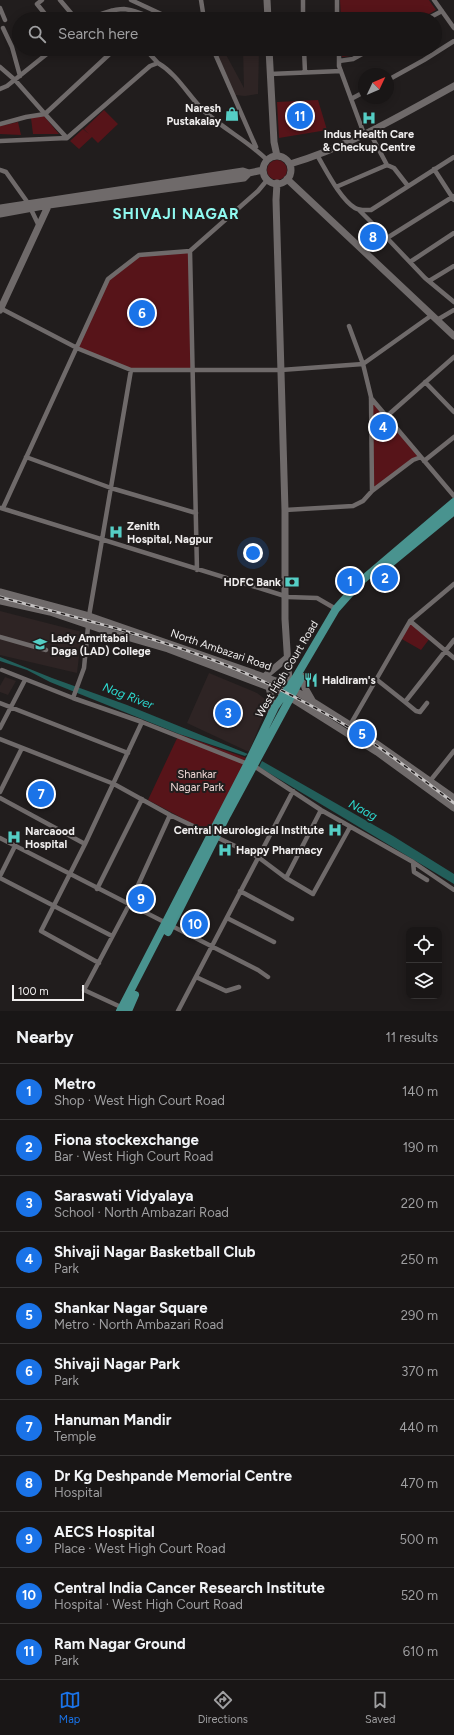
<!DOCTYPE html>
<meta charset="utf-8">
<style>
body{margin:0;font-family:Figtree,sans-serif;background:#221f1f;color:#f1f3f6}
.controls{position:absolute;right:12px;bottom:12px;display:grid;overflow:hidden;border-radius:8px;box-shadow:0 2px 10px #0003}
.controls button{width:36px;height:36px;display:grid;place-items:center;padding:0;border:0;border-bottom:1px solid #373535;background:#191616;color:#f1f3f6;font:20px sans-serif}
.compass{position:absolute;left:358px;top:68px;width:36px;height:36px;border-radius:50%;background:#191616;box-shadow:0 2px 10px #0003;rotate:46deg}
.scale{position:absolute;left:12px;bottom:10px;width:72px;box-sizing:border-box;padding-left:4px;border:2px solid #f0eeee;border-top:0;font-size:11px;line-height:14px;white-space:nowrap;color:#f0eeee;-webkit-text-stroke:3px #211d1d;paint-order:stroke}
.you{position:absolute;left:253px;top:553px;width:14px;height:14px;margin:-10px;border:3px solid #fff;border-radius:50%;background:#1a73e8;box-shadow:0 0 0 6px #1a73e833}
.badge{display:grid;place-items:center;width:26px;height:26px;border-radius:50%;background:#1a73e8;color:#fff;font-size:13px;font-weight:700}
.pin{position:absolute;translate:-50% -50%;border:2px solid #fff;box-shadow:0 1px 4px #0006}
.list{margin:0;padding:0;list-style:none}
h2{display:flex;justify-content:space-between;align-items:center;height:52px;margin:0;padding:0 16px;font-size:17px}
h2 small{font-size:13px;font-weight:400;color:#9f9fa1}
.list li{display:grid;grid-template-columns:26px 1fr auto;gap:12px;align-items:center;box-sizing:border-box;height:56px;padding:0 16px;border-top:1px solid #373535}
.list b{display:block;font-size:15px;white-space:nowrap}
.list p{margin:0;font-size:13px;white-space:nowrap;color:#9f9fa1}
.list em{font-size:13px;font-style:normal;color:#9f9fa1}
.icon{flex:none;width:22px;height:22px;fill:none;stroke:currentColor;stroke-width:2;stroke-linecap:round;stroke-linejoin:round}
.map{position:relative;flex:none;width:454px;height:1011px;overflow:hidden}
.search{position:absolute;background:#191616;box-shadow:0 2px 10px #0003;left:12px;right:12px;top:12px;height:44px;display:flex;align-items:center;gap:10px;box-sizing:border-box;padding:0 14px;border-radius:22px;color:#9f9fa1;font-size:15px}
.sheet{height:668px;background:#191616}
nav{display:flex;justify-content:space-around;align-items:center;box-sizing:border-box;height:56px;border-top:1px solid #373535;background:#191616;font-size:11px;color:#9f9fa1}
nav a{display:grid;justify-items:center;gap:2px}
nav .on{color:#1a73e8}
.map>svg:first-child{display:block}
.built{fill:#2e2424}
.green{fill:#571419}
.water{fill:#225e5a}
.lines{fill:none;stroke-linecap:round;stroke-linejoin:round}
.street{stroke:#6f6a6a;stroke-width:4.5}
.secondary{stroke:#6f6a6a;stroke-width:7}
.primary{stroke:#49938f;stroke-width:8}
.rail-casing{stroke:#c4c1c1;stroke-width:3}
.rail{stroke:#211d1d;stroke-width:1.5;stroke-dasharray:4.5;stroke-linecap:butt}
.labels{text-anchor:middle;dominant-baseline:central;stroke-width:4;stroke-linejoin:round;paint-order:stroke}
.poi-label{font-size:11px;font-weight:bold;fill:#f0eeee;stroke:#211d1d;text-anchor:start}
.street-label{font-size:11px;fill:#f0eeee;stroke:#211d1d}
.park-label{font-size:11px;fill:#efd8d6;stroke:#211d1d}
.water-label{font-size:12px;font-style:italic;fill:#2cdbd1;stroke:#211d1d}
.district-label{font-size:15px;font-weight:bold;letter-spacing:1px;fill:#8ff9f0;stroke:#211d1d}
</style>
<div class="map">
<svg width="454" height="1011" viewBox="0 0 454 1011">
<rect width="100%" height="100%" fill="#211d1d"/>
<path class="built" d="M 213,49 L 223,49 L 244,88 L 243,49 L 259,49 L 258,94 L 245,96 L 235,95 Z
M 0,611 L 82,632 L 77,673 L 0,655 Z
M 209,673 L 257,693 L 269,702 L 249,752 L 187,723 Z
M 5,677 L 16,681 L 8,695 L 0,692 L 0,686 Z"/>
<path class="green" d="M 340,0 L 429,0 L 436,10 L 420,19 L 341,19 Z
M 342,49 L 364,49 L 350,56 L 342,57 Z
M 318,100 L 327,130 L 279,138 L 277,102 Z
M 104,110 L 118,124 L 98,143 L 92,137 L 79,149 L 70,141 L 83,129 L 89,134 L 84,129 Z
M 44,116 L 59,134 L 33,134 L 31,118 Z
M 18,122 L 21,135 L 0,134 L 0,126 Z
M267 170a10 10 0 1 1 20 0a10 10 0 1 1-20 0Z
M 189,252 L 192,370 L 131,370 L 77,348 L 108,279 L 139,255 Z
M 371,397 L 418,456 L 373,488 Z
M 410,621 L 430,638 L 421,650 L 400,638 Z
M 179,734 L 249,759 L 210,833 L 148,800 Z"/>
<path class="water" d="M 0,657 L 52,678 L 127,705 L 248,754 L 245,756 L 179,734 L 50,682 L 27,670 L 0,661 Z
M 262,761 L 393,836 L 454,874 L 454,884 L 259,767 Z"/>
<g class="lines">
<path class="street" d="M 42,0 L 37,4 L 49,19
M 60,0 L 76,19
M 131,0 L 172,19
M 201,0 L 204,19
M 303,0 L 303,19
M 337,0 L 337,19
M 434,0 L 454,28
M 0,8 L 5,20
M 111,11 L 118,19
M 91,19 C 99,14 114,9 124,9 C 139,10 150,21 164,15
M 427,19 L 442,11
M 3,28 L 12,47 L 20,76
M 44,49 L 47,54
M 145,49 L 158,63
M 213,49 L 256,147
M 304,49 L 305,72
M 339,49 L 339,66 L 364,134
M 339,61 L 353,59 L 371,49
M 0,67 L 15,80 L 45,114 L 115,49
M 270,74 L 341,71
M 388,80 L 424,60 L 454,41
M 0,89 L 7,86 L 53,49
M 351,99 L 364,92
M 0,124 L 26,117 L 45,114 L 67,138
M 369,131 L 387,165
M 0,141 L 67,138 L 150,66 L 158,63 C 177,74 188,95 203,110 C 223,129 248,141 267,160
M 317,155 C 326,170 340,199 355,208 C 360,211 365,210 371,210 L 454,157
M 434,169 L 454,200
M 0,170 L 6,172 L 28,203 L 39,226
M 336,187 L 387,165 L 394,168 L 408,186
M 454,196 L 387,238 L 425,278 L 454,302
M 359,210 L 387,238
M 190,251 L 197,570
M 410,262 L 454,233
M 429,281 L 454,266
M 0,308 L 79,349 L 131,370 L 281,370 L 363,364 L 432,315
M 437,320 L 454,310
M 349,326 L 363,364 L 371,397 L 372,491
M 425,382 L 454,412
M 371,398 L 454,496
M 387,416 L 454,357
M 26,457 L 111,488 L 196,513
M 424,461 L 454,437
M 1,508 L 288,597 L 317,598 L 336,609
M 3,508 L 108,279 L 139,255 L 190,251 L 258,191 L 268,179
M 285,510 L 353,506 L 363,501 L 372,491 L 413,460 L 421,457
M 410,621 L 454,658
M 0,637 L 46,650
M 2,670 L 73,698 L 142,722 L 248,764
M 376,679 L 405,702 L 454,640
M 73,698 L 84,668 L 89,616 L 131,370
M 405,702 L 416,711 L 420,712 L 427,703
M 0,703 L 128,753
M 350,725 L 410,621 L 454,584
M 0,728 L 25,680
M 0,739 L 114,784 L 170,815 L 258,857 L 286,878 L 313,894 L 350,827
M 254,766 L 321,810 L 413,862 L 454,890
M 430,781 L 454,751
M 0,792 L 22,748
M 0,798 L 85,844
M 0,838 L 258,970 L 268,977
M 413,862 L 414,872 L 427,880
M 0,876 L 15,846
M 0,878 L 112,936
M 286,878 L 321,810
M 97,889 L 142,799
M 240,891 L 292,919
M 227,918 L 274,942
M 99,963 L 41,931 L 85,844 L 142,722
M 196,977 L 226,991 L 239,987
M 123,1008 L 84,990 L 129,905 L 170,815
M 178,1011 L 293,791"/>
<path class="secondary" d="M 267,0 L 268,19
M 269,49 L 274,142 L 277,156
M263 170a14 14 0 1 1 28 0a14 14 0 1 1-28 0Z
M 290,164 C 348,147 401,115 454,86
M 287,179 L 454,336
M 277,183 L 276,200 L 285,510 L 285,619 L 289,682 L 294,686
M 0,208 L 243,171 L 249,173
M 0,214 L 49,205 L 244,178 L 249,173 L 263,170
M 0,310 L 50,202
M 0,592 L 89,616 L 276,681 L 299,693 L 350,725 L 454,798
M 0,601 L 50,612 L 106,631 L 168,649 L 274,689 L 288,696 L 377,752 L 454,808
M 302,676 L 305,688 L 313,702
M 264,677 L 288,657
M 269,687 L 273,706 L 271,713"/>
<path class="primary" d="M 375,576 L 454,511
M 168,932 L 227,815 L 301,678
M 120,1011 L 249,761 L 275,707 L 296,677 L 336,609 L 360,582 L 454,502
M 128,1011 L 135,995"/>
<defs>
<path id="rail" d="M 0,597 C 91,622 185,643 271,685 C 301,700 332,716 361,735 C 393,756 423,780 454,803"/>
</defs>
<use href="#rail" class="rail-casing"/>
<use href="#rail" class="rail"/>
</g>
<defs>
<symbol id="shop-bare" viewBox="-9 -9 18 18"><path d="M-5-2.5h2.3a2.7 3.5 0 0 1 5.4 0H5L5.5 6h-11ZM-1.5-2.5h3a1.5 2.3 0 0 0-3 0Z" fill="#55cec5" stroke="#211d1d" stroke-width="2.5" paint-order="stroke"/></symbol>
<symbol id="hospital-bare" viewBox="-9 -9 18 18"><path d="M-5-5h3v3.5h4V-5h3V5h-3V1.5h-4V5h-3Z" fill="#55cec5" stroke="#211d1d" stroke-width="2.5" paint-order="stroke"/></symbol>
<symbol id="bank-bare" viewBox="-9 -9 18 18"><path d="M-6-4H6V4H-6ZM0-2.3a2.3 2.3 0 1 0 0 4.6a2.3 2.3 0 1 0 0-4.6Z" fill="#55cec5" stroke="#211d1d" stroke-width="2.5" paint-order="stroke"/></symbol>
<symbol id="university-bare" viewBox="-9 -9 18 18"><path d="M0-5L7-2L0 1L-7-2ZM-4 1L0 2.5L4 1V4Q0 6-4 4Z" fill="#55cec5" stroke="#211d1d" stroke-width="2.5" paint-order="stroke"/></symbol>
<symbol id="restaurant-bare" viewBox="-9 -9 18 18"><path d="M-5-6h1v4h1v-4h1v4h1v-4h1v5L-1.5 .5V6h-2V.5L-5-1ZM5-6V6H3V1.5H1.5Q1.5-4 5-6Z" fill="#55cec5" stroke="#211d1d" stroke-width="2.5" paint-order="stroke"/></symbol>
</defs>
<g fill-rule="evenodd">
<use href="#shop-bare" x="222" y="104" width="20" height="20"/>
<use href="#hospital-bare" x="359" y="108" width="20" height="20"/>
<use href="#hospital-bare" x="106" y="522" width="20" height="20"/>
<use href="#bank-bare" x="282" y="572" width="20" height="20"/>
<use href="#university-bare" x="30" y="634" width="20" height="20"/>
<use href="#restaurant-bare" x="301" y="670" width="20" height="20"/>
<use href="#hospital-bare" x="325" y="820" width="20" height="20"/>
<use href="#hospital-bare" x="4" y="827" width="20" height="20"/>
<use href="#hospital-bare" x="215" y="840" width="20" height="20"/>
</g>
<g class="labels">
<g class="poi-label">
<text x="221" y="108" text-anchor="end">Naresh<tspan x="221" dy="13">Pustakalay</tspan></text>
<text x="369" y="134" text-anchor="middle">Indus Health Care<tspan x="369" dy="13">&amp; Checkup Centre</tspan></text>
<text x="127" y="526">Zenith<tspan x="127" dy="13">Hospital, Nagpur</tspan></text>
<text x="281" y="582" text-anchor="end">HDFC Bank</text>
<text x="51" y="638">Lady Amritabai<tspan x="51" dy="13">Daga (LAD) College</tspan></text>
<text x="322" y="680">Haldiram's</text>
<text x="324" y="830" text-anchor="end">Central Neurological Institute</text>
<text x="25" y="831">Narcaood<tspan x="25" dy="13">Hospital</tspan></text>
<text x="236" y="850">Happy Pharmacy</text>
</g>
<g class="street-label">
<text transform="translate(221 650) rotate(19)">North Ambazari Road</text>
<text transform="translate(287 669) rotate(-59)">West High Court Road</text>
</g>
<g class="park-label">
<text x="197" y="774">Shankar<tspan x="197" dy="13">Nagar Park</tspan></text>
</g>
<g class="water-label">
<text transform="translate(128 696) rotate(21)">Nag River</text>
<text transform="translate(363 810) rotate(28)">Naag</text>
</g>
<g class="district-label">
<text x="176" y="214">SHIVAJI NAGAR</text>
</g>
</g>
</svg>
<div class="controls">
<button><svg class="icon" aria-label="locate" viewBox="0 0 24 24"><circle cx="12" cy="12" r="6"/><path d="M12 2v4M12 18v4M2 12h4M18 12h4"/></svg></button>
<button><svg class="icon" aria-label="layers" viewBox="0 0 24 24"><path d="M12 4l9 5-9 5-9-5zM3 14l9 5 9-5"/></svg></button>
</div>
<svg class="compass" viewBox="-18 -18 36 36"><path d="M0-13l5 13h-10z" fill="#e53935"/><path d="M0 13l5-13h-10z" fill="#9f9fa1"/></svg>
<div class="scale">100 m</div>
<div class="you"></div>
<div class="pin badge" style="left:350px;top:581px">1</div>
<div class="pin badge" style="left:385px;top:578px">2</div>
<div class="pin badge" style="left:228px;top:713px">3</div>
<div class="pin badge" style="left:383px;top:427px">4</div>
<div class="pin badge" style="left:362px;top:734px">5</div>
<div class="pin badge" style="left:142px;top:313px">6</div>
<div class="pin badge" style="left:41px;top:794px">7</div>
<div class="pin badge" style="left:373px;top:237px">8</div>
<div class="pin badge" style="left:141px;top:899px">9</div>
<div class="pin badge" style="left:195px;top:924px">10</div>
<div class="pin badge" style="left:300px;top:116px">11</div>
<div class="search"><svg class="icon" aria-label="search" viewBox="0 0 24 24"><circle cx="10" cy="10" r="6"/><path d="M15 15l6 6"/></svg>Search here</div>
</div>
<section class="sheet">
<h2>Nearby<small>11 results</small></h2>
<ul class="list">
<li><span class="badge">1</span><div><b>Metro</b><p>Shop · West High Court Road</p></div><em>140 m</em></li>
<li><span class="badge">2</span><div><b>Fiona stockexchange</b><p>Bar · West High Court Road</p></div><em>190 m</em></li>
<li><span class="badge">3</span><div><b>Saraswati Vidyalaya</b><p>School · North Ambazari Road</p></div><em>220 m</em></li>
<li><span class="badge">4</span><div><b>Shivaji Nagar Basketball Club</b><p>Park</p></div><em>250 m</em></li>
<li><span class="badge">5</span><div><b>Shankar Nagar Square</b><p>Metro · North Ambazari Road</p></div><em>290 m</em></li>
<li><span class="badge">6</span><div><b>Shivaji Nagar Park</b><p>Park</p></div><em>370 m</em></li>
<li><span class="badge">7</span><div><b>Hanuman Mandir</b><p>Temple</p></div><em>440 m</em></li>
<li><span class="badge">8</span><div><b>Dr Kg Deshpande Memorial Centre</b><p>Hospital</p></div><em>470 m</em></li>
<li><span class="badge">9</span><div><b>AECS Hospital</b><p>Place · West High Court Road</p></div><em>500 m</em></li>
<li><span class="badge">10</span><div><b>Central India Cancer Research Institute</b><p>Hospital · West High Court Road</p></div><em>520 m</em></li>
<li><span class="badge">11</span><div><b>Ram Nagar Ground</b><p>Park</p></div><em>610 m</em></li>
</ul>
</section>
<nav>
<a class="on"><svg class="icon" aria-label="map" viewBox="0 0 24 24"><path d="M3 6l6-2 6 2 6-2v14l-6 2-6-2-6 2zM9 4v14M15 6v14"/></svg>Map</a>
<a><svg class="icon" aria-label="directions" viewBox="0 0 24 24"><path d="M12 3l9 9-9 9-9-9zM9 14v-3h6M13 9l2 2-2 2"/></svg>Directions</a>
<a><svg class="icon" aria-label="saved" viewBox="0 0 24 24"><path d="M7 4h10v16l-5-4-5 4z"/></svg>Saved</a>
</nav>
